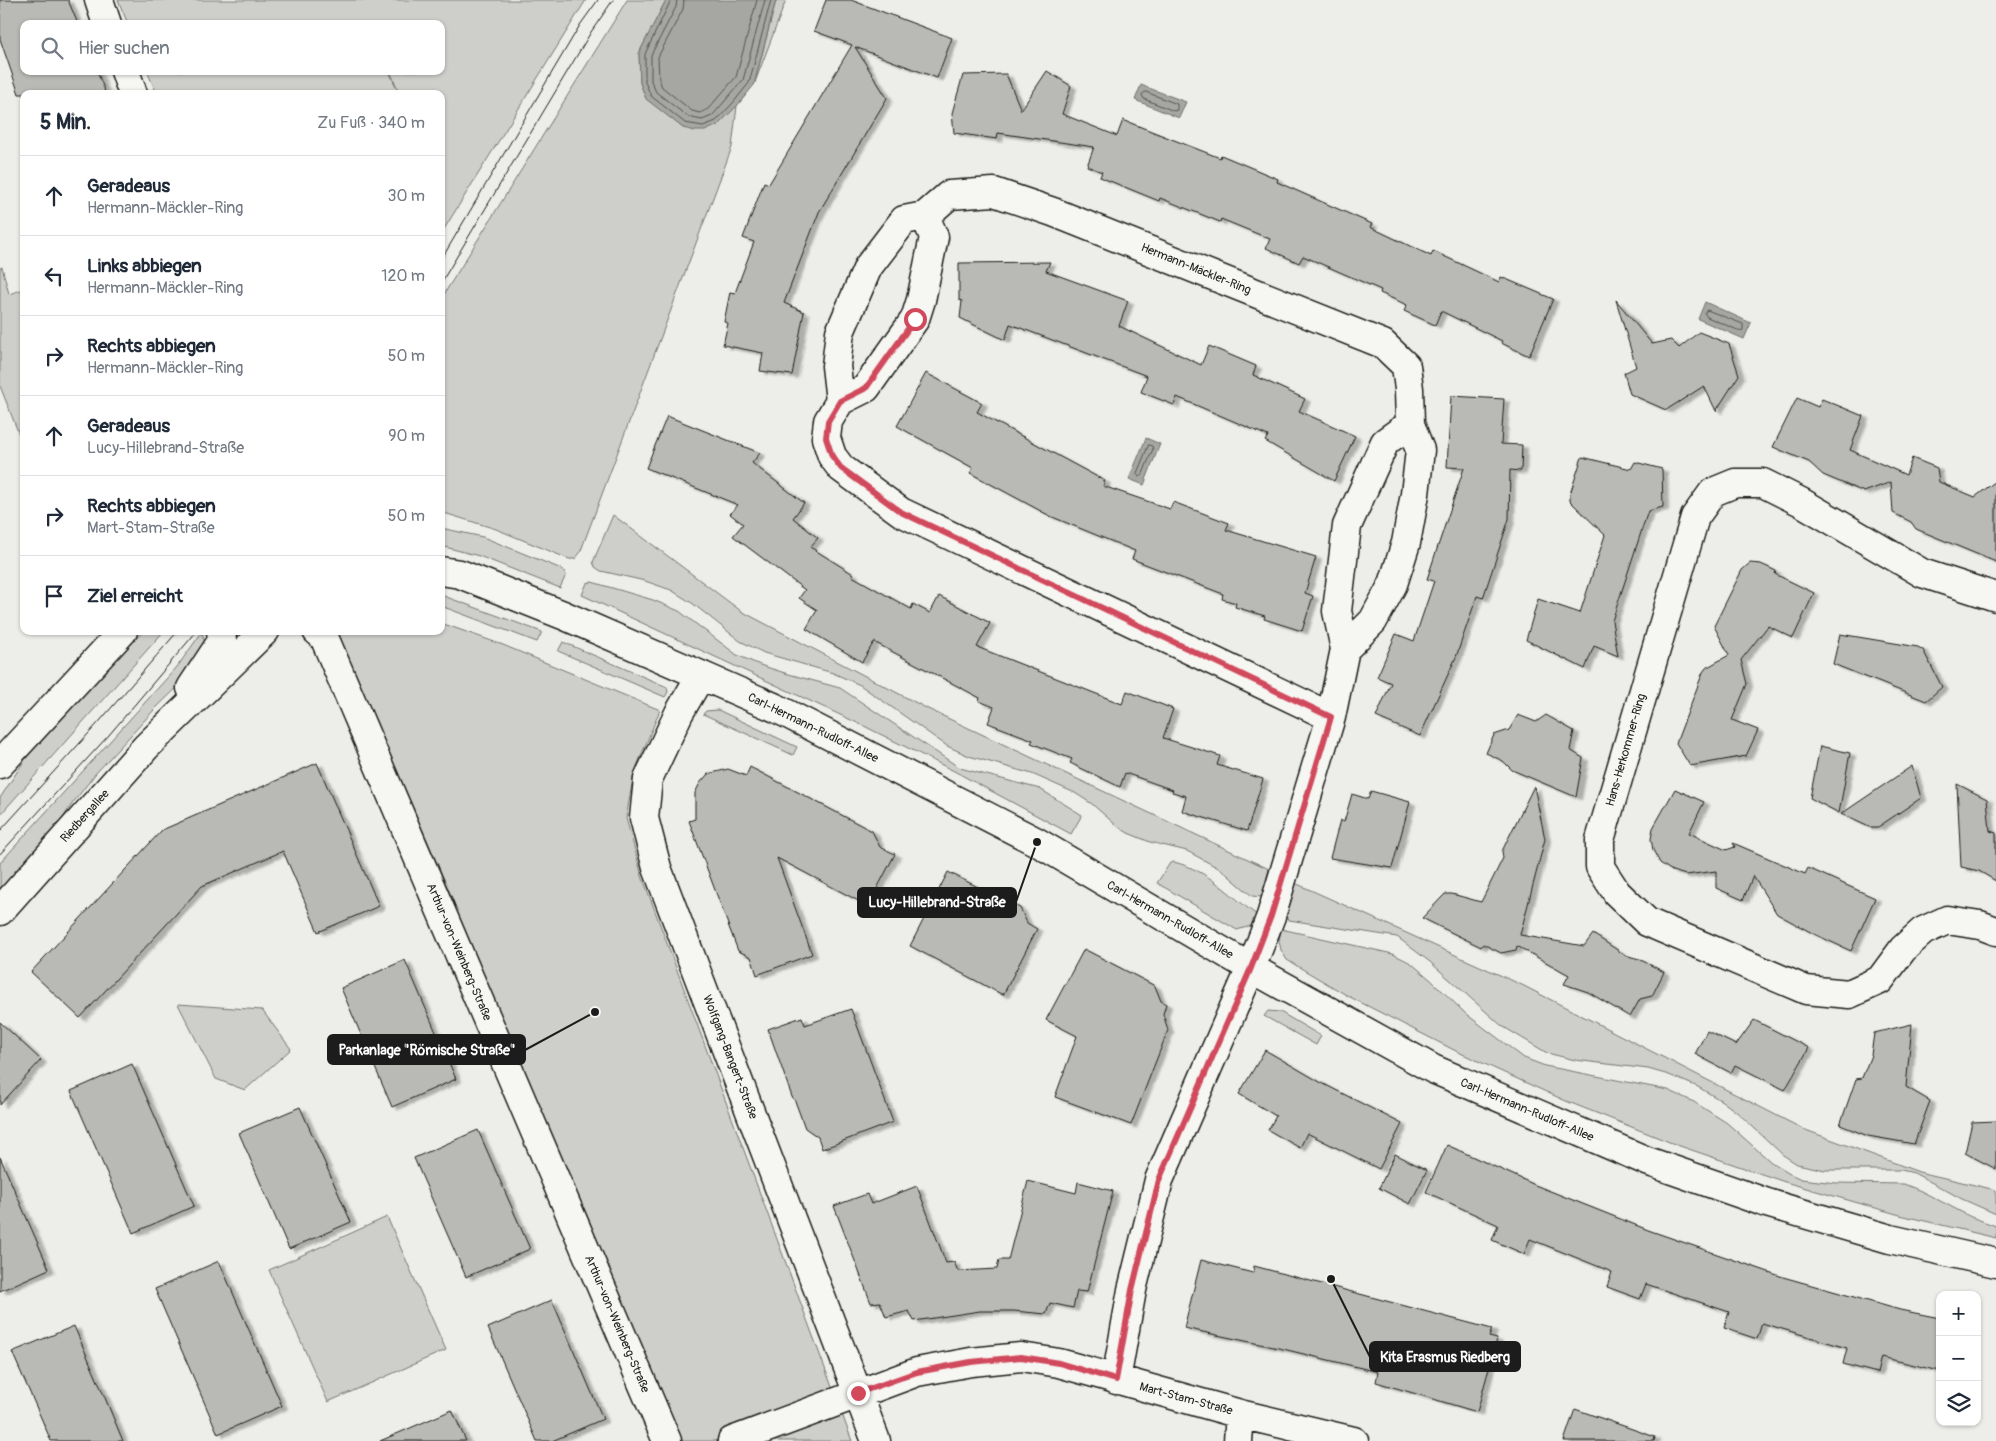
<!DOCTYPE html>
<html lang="de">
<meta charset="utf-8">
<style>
body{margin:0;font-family:Pangolin,sans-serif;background:#f2f2f3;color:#1f2937}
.controls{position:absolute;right:15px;bottom:15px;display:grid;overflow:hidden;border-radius:10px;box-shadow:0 1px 4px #0004}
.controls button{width:45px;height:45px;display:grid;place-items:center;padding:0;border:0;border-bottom:1px solid #e0e1e3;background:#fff;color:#1f2937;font:25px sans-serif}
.stop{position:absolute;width:15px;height:15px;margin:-11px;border:4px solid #d1495b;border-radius:50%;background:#fff}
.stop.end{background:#d1495b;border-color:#fff;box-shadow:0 1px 5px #0008}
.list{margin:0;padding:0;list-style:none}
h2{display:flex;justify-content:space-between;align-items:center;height:65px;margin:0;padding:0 20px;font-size:21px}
h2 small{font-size:16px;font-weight:400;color:#747a83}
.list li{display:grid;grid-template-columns:32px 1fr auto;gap:15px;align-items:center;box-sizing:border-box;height:80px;padding:0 20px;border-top:1px solid #e0e1e3}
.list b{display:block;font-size:19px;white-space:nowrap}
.list p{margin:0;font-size:16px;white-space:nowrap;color:#747a83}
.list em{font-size:16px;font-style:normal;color:#747a83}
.icon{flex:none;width:28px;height:28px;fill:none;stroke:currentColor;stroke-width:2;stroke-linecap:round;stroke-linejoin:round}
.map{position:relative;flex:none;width:1996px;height:1441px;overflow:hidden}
.search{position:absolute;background:#fff;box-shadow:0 1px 4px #0004;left:20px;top:20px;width:425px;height:55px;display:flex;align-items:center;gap:12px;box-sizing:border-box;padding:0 18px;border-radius:10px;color:#747a83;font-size:19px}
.panel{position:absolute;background:#fff;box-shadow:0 1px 4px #0004;left:20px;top:90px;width:425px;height:545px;border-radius:10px}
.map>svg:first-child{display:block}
.green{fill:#cececb;stroke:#757574}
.water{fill:#a6a6a3;stroke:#6f6f6d}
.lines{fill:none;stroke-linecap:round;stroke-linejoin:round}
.shore{stroke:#535352;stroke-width:1}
.building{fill:#b9b9b6;stroke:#1c1c1c;filter:url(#shadow)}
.minor-casing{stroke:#1c1c1c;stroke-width:31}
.minor{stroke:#f6f6f2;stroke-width:28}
.tram{stroke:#1c1c1c;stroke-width:1}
.route{stroke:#d1495b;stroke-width:6}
.labels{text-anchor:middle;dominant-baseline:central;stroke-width:4;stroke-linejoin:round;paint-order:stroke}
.street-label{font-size:12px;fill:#1c1c1c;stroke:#f6f6f2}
.leader{fill:none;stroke:#1c1c1c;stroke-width:2}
.callout-dot{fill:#1c1c1c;stroke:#f6f6f2;stroke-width:2}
.callout{fill:#1c1c1c;stroke:#1c1c1c;stroke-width:2}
.callout-label{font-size:14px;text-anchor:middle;font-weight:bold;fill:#fff}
</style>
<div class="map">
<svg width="1996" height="1441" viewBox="0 0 1996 1441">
<defs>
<filter id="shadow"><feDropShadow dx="5.5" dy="3" stdDeviation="1" flood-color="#0004"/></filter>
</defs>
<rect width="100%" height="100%" fill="#edede9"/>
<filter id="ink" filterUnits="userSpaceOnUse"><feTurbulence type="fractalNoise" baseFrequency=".02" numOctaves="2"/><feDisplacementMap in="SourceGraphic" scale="10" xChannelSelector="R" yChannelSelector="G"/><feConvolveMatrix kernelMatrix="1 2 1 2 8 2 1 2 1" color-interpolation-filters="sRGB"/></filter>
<g filter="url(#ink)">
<path class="green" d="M 118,0 L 586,0 L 441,234 L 441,94 L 400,94 L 390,71 L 441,71 L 441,24 L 128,24 Z
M 627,0 L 666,0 L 639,53 L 640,83 L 646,98 L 683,128 L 718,125 L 737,106 L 732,147 L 580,553 L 575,559 L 569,559 L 496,529 L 441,512 L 441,299 Z
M 776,0 L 786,0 L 754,85 L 776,1 Z
M 147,71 L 389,71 L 399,94 L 157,94 Z
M 2,267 L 9,294 L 24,289 L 24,447 L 0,386 L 0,268 Z
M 613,515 L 741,611 L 928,709 L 1269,869 L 1262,897 L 1252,896 L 1222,870 L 1187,851 L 1150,842 L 1128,833 L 1117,826 L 1092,804 L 1075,793 L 1032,774 L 969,756 L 947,746 L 860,685 L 833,673 L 764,653 L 740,641 L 692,603 L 671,590 L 645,581 L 601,571 L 595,567 L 593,562 Z
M 441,528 L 483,537 L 559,568 L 564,571 L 566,575 L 560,588 L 479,556 L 441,546 Z
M 592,582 L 653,600 L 679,611 L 737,655 L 760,665 L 785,673 L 840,688 L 960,768 L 1040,789 L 1082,815 L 1071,834 L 954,771 L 864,726 L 582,595 L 587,583 Z
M 441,595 L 542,632 L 537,642 L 441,606 Z
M 441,623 L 503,645 L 660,710 L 634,773 L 626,818 L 642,876 L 852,1441 L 680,1441 L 544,1131 L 450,893 L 336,631 L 441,631 Z
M 144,631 L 164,631 L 0,815 L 0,798 L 26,758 L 46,733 L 118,655 Z
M 202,632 L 206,648 L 194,671 L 154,710 L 96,773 L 72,804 L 48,841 L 0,893 L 0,863 L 177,667 Z
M 563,642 L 667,687 L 668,692 L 665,697 L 558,651 Z
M 718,710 L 797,747 L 793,755 L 703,714 L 706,711 Z
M 1174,862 C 1210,871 1229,895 1257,915 L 1254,925 L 1237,930 L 1157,883 L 1170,863 Z
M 1295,883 L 1522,985 L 1803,1129 L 1919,1172 L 1996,1190 L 1996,1214 L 1962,1199 L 1914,1173 L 1901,1170 L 1825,1170 L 1797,1164 L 1783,1155 L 1739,1114 L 1722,1101 L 1698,1087 L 1669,1075 L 1648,1069 L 1575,1060 L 1547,1053 L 1502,1026 L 1430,962 L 1397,937 L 1289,920 L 1286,914 Z
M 1281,929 L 1393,954 L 1411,963 L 1431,980 L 1466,1014 L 1524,1058 L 1545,1066 L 1668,1090 L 1694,1102 L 1727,1123 L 1771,1162 L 1788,1173 L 1801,1179 L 1836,1183 L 1904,1184 L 1921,1191 L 1971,1217 L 1996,1226 L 1996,1238 L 1900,1215 L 1785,1182 L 1677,1145 L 1566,1101 L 1456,1051 L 1348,996 L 1287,960 L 1281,950 L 1279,941 Z
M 178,1004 L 262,1010 L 291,1049 L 245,1090 L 216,1079 Z
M 1268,1011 L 1280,1012 L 1321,1036 L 1316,1045 L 1264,1016 Z
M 387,1217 L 446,1350 L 328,1402 L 269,1270 Z"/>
<path class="water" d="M 666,0 L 776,0 L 754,85 L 737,106 L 718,125 L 705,131 L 695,131 L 683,128 L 646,99 L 640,83 L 639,53 Z
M 1141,85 L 1186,102 L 1179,118 L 1135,100 Z
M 1705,302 L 1751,323 L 1744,339 L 1698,319 Z
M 1146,438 L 1160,444 L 1144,485 L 1129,479 Z"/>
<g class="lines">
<path class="shore" d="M 671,0 L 645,54 L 645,82 L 651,96 L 685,123 L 703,126 L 716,121 L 733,103 L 749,83 L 771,0
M 677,0 L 676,7 L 651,55 L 651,81 L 656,92 L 688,117 L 702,120 L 712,116 L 743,80 L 765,0
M 684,0 L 683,9 L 658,57 L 659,79 L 662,87 L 692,111 L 700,113 L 708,109 L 736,77 L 757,0
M 1146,92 L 1177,104 L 1177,110 L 1174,111 L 1144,99 L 1142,95 Z
M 1707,310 L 1743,324 L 1743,330 L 1740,331 L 1707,317 L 1705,314 Z
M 1149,445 L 1152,446 L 1153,449 L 1142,476 L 1139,477 L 1137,474 Z"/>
</g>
<path class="building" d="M 0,0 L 68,0 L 78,24 L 24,24 L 24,71 L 97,71 L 106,94 L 19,94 L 0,39 Z
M 826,0 L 851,0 L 952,38 L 937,78 L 855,47 L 887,98 L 819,212 L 784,303 L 804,312 L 792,375 L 760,371 L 763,353 L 723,345 L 728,323 L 724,322 L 730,292 L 735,293 L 754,242 L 743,238 L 764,182 L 769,184 L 852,45 L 814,31 Z
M 1047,71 L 1071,86 L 1062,114 L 1117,136 L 1123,120 L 1220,158 L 1221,155 L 1278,179 L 1277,182 L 1372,224 L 1370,227 L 1431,256 L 1433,251 L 1499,282 L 1501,277 L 1553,299 L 1529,356 L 1501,343 L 1502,341 L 1441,311 L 1435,325 L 1404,311 L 1407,305 L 1380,293 L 1381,290 L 1303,256 L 1299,263 L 1266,248 L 1270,239 L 1221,219 L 1220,222 L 1160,198 L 1159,201 L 1100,177 L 1102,172 L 1087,166 L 1094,147 L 998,133 L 997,139 L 954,133 L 952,113 L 963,75 L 1006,74 L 1021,110 Z
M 1050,262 L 1046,271 L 1128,301 L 1119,326 L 1201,365 L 1209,346 L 1256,366 L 1253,375 L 1305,399 L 1299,411 L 1355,436 L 1334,481 L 1265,441 L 1268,436 L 1177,397 L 1174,405 L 1141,392 L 1147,376 L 1010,324 L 1005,340 L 960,318 L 962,301 L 959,300 L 959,263 Z
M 1616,300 L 1652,344 L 1671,340 L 1679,348 L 1699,332 L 1729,344 L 1739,375 L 1716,411 L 1704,386 L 1666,410 L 1630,394 L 1624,373 L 1636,367 Z
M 926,373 L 982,403 L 977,412 L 1105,481 L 1103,486 L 1170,509 L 1173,502 L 1229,523 L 1226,530 L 1316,557 L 1305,593 L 1313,596 L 1302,631 L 1264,619 L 1265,616 L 1235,607 L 1236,603 L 1222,599 L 1223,594 L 1132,559 L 1135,551 L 1050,516 L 970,473 L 973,468 L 897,426 Z
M 1451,396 L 1504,399 L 1501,444 L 1522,445 L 1521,471 L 1510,470 L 1509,519 L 1483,598 L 1477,596 L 1456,657 L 1420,736 L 1376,717 L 1391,683 L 1377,677 L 1396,634 L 1414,641 L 1434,581 L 1427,579 L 1464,468 L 1447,467 Z
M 1797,398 L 1818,407 L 1822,399 L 1863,416 L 1850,450 L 1906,475 L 1912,458 L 1937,468 L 1939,482 L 1975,497 L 1996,481 L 1996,562 L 1916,529 L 1911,522 L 1893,513 L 1891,482 L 1864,492 L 1823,475 L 1809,462 L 1773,447 Z
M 667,416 L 760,453 L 752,463 L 804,503 L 793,518 L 818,538 L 810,547 L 853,574 L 852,576 L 911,609 L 913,604 L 930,613 L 939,596 L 990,623 L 977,647 L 1122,704 L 1127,691 L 1173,709 L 1163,738 L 1220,756 L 1217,765 L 1263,779 L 1247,831 L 1182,811 L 1186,796 L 1172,792 L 1173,790 L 1125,773 L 1120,787 L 1070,763 L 1072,759 L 1031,743 L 1033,740 L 988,723 L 994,707 L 979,701 L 980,698 L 874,642 L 862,662 L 806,629 L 817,610 L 799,598 L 805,590 L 733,536 L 743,524 L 730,514 L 738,505 L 646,468 Z
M 1582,457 L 1631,469 L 1635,462 L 1662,469 L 1663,507 L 1648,511 L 1612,621 L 1618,656 L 1594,646 L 1585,669 L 1526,640 L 1538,599 L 1580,613 L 1605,535 L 1570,501 L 1570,494 Z
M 1750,563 L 1761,564 L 1776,571 L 1775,574 L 1814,593 L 1793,638 L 1768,626 L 1741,660 L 1747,684 L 1732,720 L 1758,730 L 1746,756 L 1690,766 L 1676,743 L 1703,672 L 1706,668 L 1729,655 L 1714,626 L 1742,570 Z
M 1840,634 L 1918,647 L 1923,650 L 1942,687 L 1926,701 L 1833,664 Z
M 1518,715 L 1536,722 L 1546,715 L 1574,731 L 1570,750 L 1583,758 L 1576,797 L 1512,770 L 1503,761 L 1486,753 L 1494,735 L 1509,730 Z
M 1820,746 L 1850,753 L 1839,813 L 1810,798 Z
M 317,763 L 379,906 L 318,932 L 283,851 L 202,886 L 80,1018 L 31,972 L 162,830 Z
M 1912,766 L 1921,798 L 1878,827 L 1869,827 L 1841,814 Z
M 750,767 L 872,831 L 880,847 L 895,854 L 868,906 L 777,858 L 812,954 L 757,975 L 751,957 L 738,951 L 689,821 L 695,819 L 695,793 L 700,783 L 708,774 L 728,769 L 746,776 Z
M 1957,784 L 1987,799 L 1990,831 L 1996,833 L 1996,881 L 1979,871 L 1961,867 Z
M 1534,786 L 1545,839 L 1520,935 L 1584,946 L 1593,934 L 1625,955 L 1639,959 L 1664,972 L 1652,996 L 1640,999 L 1630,1017 L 1588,992 L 1564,984 L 1569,975 L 1517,946 L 1516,950 L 1501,953 L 1483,944 L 1481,947 L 1422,918 L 1445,894 L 1452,894 L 1481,902 L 1503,858 L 1502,851 Z
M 1675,789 L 1704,802 L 1689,833 L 1726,850 L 1735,847 L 1733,843 L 1805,874 L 1808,868 L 1875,898 L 1851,951 L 1814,934 L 1777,914 L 1753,876 L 1743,900 L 1716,888 L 1716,871 L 1686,875 L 1672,871 L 1660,863 L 1653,850 L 1651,839 L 1653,828 Z
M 1371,791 L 1410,802 L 1392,868 L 1330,858 L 1340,820 L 1344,822 L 1352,794 L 1368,799 Z
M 948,872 L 1020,908 L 1027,923 L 1037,929 L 1003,995 L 910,946 Z
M 1084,949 L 1155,986 L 1161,1001 L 1166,1004 L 1163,1014 L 1168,1030 L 1131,1125 L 1055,1097 L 1077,1036 L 1046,1020 Z
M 405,960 L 456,1079 L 392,1107 L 341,988 Z
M 851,1009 L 893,1122 L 822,1149 L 818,1137 L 805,1128 L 795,1101 L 792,1097 L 768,1029 L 802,1017 L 805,1025 Z
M 1754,1020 L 1809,1048 L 1785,1090 L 1735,1065 L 1731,1073 L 1695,1054 L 1707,1031 L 1736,1045 Z
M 0,1022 L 41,1060 L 0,1105 Z
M 1912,1024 L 1906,1087 L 1930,1101 L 1914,1144 L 1868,1136 L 1840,1125 L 1856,1079 L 1862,1078 L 1871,1055 L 1874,1033 Z
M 1265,1050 L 1320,1082 L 1402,1124 L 1379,1169 L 1307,1133 L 1300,1148 L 1268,1130 L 1276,1116 L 1239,1094 Z
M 132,1064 L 194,1206 L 133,1233 L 71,1091 Z
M 300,1107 L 351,1222 L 289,1249 L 239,1133 Z
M 1996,1121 L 1996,1169 L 1965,1153 L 1972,1122 Z
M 478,1130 L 530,1249 L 466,1277 L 414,1158 Z
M 1447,1145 L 1535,1185 L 1648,1230 L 1783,1277 L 1900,1310 L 1940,1318 L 1940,1371 L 1881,1357 L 1877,1373 L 1843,1364 L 1847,1348 L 1762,1323 L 1757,1339 L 1724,1328 L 1729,1312 L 1646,1284 L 1640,1299 L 1607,1287 L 1612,1272 L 1530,1239 L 1524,1254 L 1492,1240 L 1498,1225 L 1426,1192 Z
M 1395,1154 L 1427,1170 L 1410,1204 L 1379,1188 Z
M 0,1157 L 49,1269 L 0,1291 Z
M 1028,1181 L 1076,1193 L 1078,1182 L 1113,1191 L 1087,1292 L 1077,1291 L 1073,1308 L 1050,1303 L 1046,1314 L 1014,1311 L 980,1311 L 914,1321 L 909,1311 L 886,1317 L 880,1302 L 871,1303 L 834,1206 L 867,1194 L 871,1204 L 917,1186 L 946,1263 L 954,1262 L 958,1271 L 997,1269 L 999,1260 L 1008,1260 Z
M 1201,1260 L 1253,1273 L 1254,1266 L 1492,1329 L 1489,1337 L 1497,1339 L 1477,1412 L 1376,1382 L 1378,1372 L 1283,1349 L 1184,1328 Z
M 219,1261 L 282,1406 L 218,1434 L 155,1289 Z
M 552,1300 L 603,1419 L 552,1441 L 537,1441 L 488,1328 Z
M 74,1326 L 103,1393 L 123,1441 L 51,1441 L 42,1420 L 12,1352 Z
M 1575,1409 L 1655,1437 L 1654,1441 L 1564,1441 Z
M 452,1410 L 466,1441 L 380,1441 Z"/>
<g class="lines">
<defs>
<path id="minor" d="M 99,0 L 107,24
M 125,71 L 133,94
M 925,216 L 934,237 L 921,300 L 915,319 L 866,388 L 840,401 L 828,421 L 826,438 L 832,456 L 841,468 L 901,512 L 1331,717
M 840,401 L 836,366 L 840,332 L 868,267 L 904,220 L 925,216 L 949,195 L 994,192 L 1053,212 L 1383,344 L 1406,366 L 1409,389 L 1410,424 L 1420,450 L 1415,494 L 1406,543 L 1393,584 L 1373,621 L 1345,649
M 441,571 L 460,574 L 563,615 L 776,708 L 1037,842 L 1251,968 L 1433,1069 L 1647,1161 L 1767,1203 L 1890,1239 L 1996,1263
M 1996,597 L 1922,573 L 1801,502 L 1763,483 L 1735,483 L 1713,492 L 1695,517 L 1600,840 L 1600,867 L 1617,893 L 1647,922 L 1806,990 L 1849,994 L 1880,980 L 1903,949 L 1923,931 L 1947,920 L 1980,925 L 1996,931
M 317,631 L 324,637 L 667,1441
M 701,675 L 679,713 L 648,779 L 644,818 L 657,868 L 876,1441
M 191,688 L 222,641 L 221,631
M 0,764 L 123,631
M 0,911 L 146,747 L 265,631
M 1116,1380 L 1132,1290 L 1159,1180 L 1251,968 L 1271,916 L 1331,717 L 1345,649 L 1337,611 L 1347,526 L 1385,442 L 1410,424
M 732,1441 L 917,1372 L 971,1362 L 1021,1357 L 1059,1363 L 1240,1414 L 1354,1441
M 1238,1441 L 1240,1414"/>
</defs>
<use href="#minor" class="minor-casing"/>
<use href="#minor" class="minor"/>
<path class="tram" d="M 441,260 L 580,25 L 598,0
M 441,283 L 591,32 L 613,0
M 0,831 L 99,722 L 178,631
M 0,854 L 109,735 L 197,631"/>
</g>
</g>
<g class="lines" filter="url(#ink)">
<path class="route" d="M 858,1393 L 917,1372 L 971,1362 L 1021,1357 L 1059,1363 L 1116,1380 L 1132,1290 L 1159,1180 L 1251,968 L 1271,916 L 1331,717 L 901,512 L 841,468 L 832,456 L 826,438 L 828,421 L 840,401 L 866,388 L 915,319"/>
</g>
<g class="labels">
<g class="street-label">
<text transform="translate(1196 269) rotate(22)">Hermann-Mäckler-Ring</text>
<text transform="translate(813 728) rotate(26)">Carl-Hermann-Rudloff-Allee</text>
<text transform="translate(1626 750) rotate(-74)">Hans-Herkommer-Ring</text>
<text transform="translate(85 816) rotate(-48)">Riedbergallee</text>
<text transform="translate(1170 920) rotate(30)">Carl-Hermann-Rudloff-Allee</text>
<text transform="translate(459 952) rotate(67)">Arthur-von-Weinberg-Straße</text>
<text transform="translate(730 1057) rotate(69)">Wolfgang-Bangert-Straße</text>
<text transform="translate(1527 1110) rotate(23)">Carl-Hermann-Rudloff-Allee</text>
<text transform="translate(617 1324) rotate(67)">Arthur-von-Weinberg-Straße</text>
<text transform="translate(1186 1399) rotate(15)">Mart-Stam-Straße</text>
</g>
</g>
<path class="leader" d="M1037 842L1016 902M595 1012L525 1050M1331 1279L1370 1357"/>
<g class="callout-dot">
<circle cx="1037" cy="842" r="5"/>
<circle cx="595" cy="1012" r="5"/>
<circle cx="1331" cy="1279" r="5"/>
</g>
<g class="callout">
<rect x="858" y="888" width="158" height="29" rx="5"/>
<rect x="328" y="1035" width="197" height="29" rx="5"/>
<rect x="1370" y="1342" width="150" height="29" rx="5"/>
</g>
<g class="callout-label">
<text x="937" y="907">Lucy-Hillebrand-Straße</text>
<text x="427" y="1055">Parkanlage "Römische Straße"</text>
<text x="1445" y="1362">Kita Erasmus Riedberg</text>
</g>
</svg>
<div class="controls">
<button>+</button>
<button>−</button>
<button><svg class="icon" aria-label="layers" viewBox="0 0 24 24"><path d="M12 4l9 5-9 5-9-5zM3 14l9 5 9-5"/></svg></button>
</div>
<div class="stop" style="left:915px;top:319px"></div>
<div class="stop end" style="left:858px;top:1393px"></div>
<div class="search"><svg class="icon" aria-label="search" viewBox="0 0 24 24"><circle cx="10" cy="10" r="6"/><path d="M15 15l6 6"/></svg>Hier suchen</div>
<section class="panel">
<h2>5 Min.<small>Zu Fuß · 340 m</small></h2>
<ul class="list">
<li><svg class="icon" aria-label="ahead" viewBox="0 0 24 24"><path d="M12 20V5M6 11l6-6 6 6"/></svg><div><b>Geradeaus</b><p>Hermann-Mäckler-Ring</p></div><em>30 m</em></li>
<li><svg class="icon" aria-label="left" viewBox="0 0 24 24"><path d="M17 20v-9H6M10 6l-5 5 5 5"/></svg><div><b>Links abbiegen</b><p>Hermann-Mäckler-Ring</p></div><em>120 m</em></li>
<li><svg class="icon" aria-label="right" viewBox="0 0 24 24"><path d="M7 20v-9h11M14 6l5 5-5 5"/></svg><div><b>Rechts abbiegen</b><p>Hermann-Mäckler-Ring</p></div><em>50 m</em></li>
<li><svg class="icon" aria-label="ahead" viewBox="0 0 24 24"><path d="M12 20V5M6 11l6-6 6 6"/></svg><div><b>Geradeaus</b><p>Lucy-Hillebrand-Straße</p></div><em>90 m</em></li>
<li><svg class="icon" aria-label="right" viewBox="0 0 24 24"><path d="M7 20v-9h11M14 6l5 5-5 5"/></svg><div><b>Rechts abbiegen</b><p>Mart-Stam-Straße</p></div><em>50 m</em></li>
<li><svg class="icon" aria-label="arrive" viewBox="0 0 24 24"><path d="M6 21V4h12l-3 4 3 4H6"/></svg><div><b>Ziel erreicht</b></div></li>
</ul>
</section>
</div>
